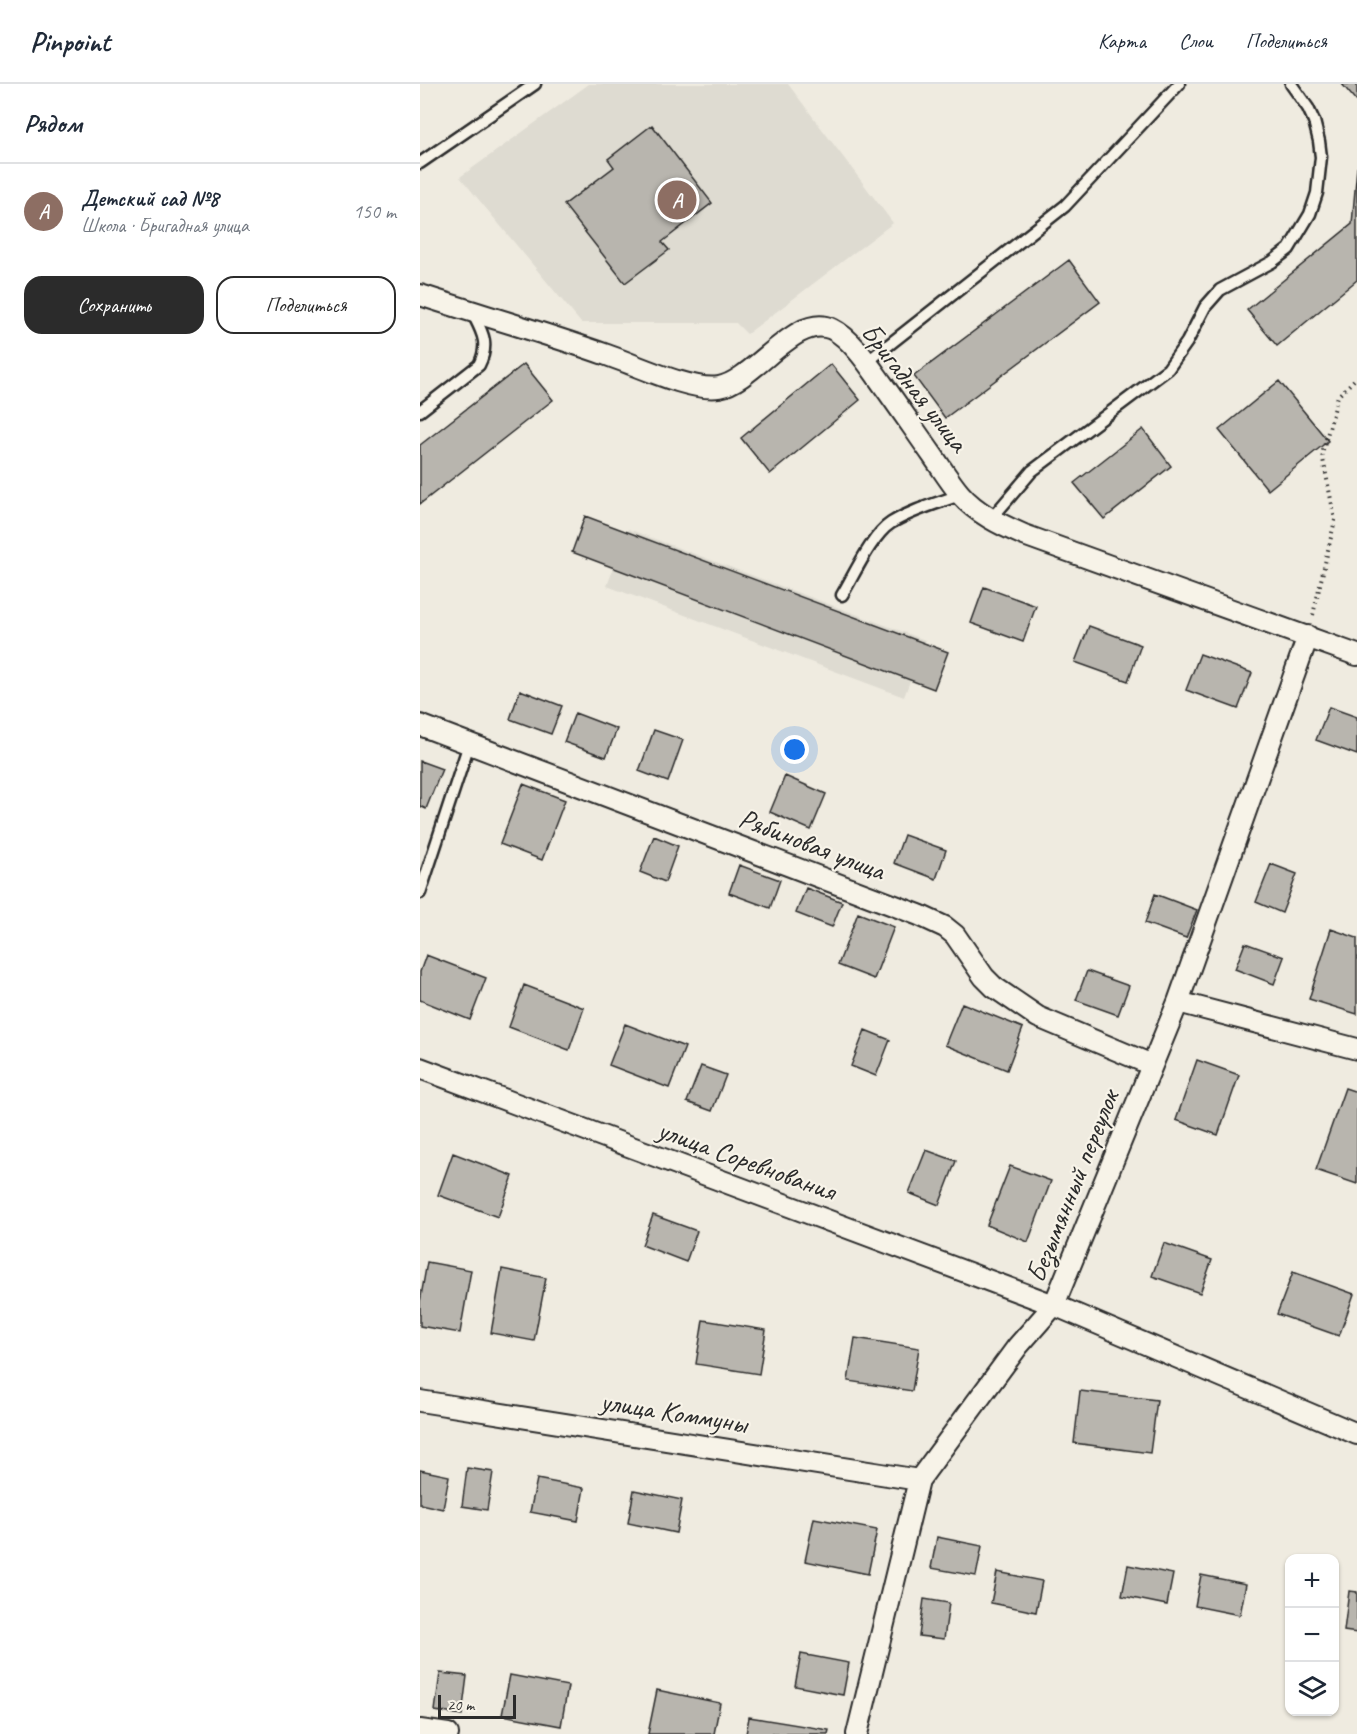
<!DOCTYPE html>
<html lang="ru">
<meta charset="utf-8">
<style>
body{margin:0;font-family:Caveat,sans-serif;background:#f2f2f3;color:#1f2937}
.controls{position:absolute;right:18px;bottom:18px;display:grid;overflow:hidden;border-radius:12px;box-shadow:0 2px 4px #0004}
.controls button{width:54px;height:54px;display:grid;place-items:center;padding:0;border:0;border-bottom:2px solid #e0e1e3;background:#fff;color:#1f2937;font:30px sans-serif}
.scale{position:absolute;left:18px;bottom:15px;width:78px;box-sizing:border-box;padding-left:6px;border:3px solid #2b2b2b;border-top:0;font-size:16px;line-height:21px;white-space:nowrap;color:#2b2b2b;-webkit-text-stroke:4px #f7f3e8;paint-order:stroke}
.you{position:absolute;left:375px;top:666px;width:21px;height:21px;margin:-15px;border:4px solid #fff;border-radius:50%;background:#1a73e8;box-shadow:0 0 0 9px #1a73e833}
.badge{display:grid;place-items:center;width:39px;height:39px;border-radius:50%;background:#2b2b2b;color:#fff;font-size:20px;font-weight:700}
.pin{position:absolute;translate:-50% -50%;border:3px solid #fff;box-shadow:0 2px 6px #0006}
.list{margin:0;padding:0;list-style:none}
h2{display:flex;justify-content:space-between;align-items:center;height:78px;margin:0;padding:0 24px;font-size:26px}
h2 small{font-size:20px;font-weight:400;color:#747a83}
.list li{display:grid;grid-template-columns:39px 1fr auto;gap:18px;align-items:center;box-sizing:border-box;height:96px;padding:0 24px;border-top:2px solid #e0e1e3}
.list b{display:block;font-size:22px;white-space:nowrap}
.list p{margin:0;font-size:20px;white-space:nowrap;color:#747a83}
.list em{font-size:20px;font-style:normal;color:#747a83}
.actions{display:flex;gap:12px;padding:18px 24px}
.actions a{flex:1;padding:14px 0;border:2px solid #2b2b2b;border-radius:18px;text-align:center;font-size:21px;color:#2b2b2b}
.actions .main{background:#2b2b2b;color:#fff}
.icon{flex:none;width:33px;height:33px;fill:none;stroke:currentColor;stroke-width:2;stroke-linecap:round;stroke-linejoin:round}
.map{position:relative;flex:none;width:937px;height:1650px;overflow:hidden}
header{display:flex;align-items:center;gap:36px;box-sizing:border-box;height:84px;padding:0 30px;background:#fff;border-bottom:2px solid #e0e1e3}
header strong{font-size:28px}
nav{display:flex;gap:33px;margin-inline-start:auto;font-size:21px}
main{display:flex}
aside{flex:1;background:#fff}
.map>svg:first-child{display:block}
.built{fill:#dedbd1}
.building{fill:#b8b5ae;stroke:#2b2b2b;stroke-width:1.5}
.lines{fill:none;stroke-linecap:round;stroke-linejoin:round}
.service-casing{stroke:#2b2b2b;stroke-width:15}
.minor-casing{stroke:#2b2b2b;stroke-width:24}
.path{stroke:#2b2b2b;stroke-width:4;stroke-dasharray:1.5 4.5;stroke-linecap:butt}
.service{stroke:#f7f3e8;stroke-width:10}
.minor{stroke:#f7f3e8;stroke-width:20}
.labels{text-anchor:middle;dominant-baseline:central;stroke-width:4.5;stroke-linejoin:round;paint-order:stroke}
.street-label{font-size:28px;fill:#2b2b2b;stroke:#f7f3e8}
</style>
<header>
<strong>Pinpoint</strong>
<nav><a>Карта</a><a>Слои</a><a>Поделиться</a></nav>
</header>
<main>
<aside>
<h2>Рядом<small></small></h2>
<ul class="list">
<li><span class="badge" style="background:#8d6e63">A</span><div><b>Детский сад №8</b><p>Школа · Бригадная улица</p></div><em>150 m</em></li>
</ul>
<div class="actions"><a class="main">Сохранить</a><a>Поделиться</a></div>
</aside>
<div class="map">
<svg width="937" height="1650" viewBox="0 0 937 1650">
<rect width="100%" height="100%" fill="#efebe0"/>
<filter id="ink" filterUnits="userSpaceOnUse"><feTurbulence type="fractalNoise" baseFrequency=".0167" numOctaves="2"/><feDisplacementMap in="SourceGraphic" scale="12" xChannelSelector="R" yChannelSelector="G"/><feConvolveMatrix kernelMatrix="1 2 1 2 8 2 1 2 1" color-interpolation-filters="sRGB"/></filter>
<g filter="url(#ink)">
<path class="built" d="M 169,0 L 368,0 L 473,139 L 327,250 L 316,239 L 161,239 L 40,93 Z
M 208,445 L 505,556 L 484,613 L 187,502 Z"/>
<path class="building" d="M 922,0 L 937,0 L 937,18 Z
M 232,41 L 292,119 L 242,158 L 249,166 L 205,199 L 144,121 L 194,83 L 188,75 Z
M 937,83 L 937,196 L 857,262 L 827,226 L 932,140 Z
M 649,176 L 680,218 L 525,334 L 494,292 Z
M 104,280 L 133,316 L 0,420 L 0,361 Z
M 411,280 L 440,316 L 350,390 L 321,354 Z
M 859,297 L 908,357 L 848,406 L 799,346 Z
M 723,345 L 751,382 L 684,435 L 654,399 Z
M 165,432 L 528,568 L 514,605 L 152,468 Z
M 564,503 L 616,522 L 603,558 L 551,539 Z
M 669,542 L 721,561 L 708,597 L 655,578 Z
M 780,570 L 832,589 L 818,625 L 766,606 Z
M 100,606 L 142,622 L 131,650 L 90,635 Z
M 909,623 L 937,633 L 937,671 L 896,656 Z
M 155,629 L 197,645 L 186,673 L 144,658 Z
M 234,646 L 263,656 L 248,698 L 219,687 Z
M 0,677 L 22,685 L 6,725 L 0,722 Z
M 365,692 L 406,710 L 391,746 L 350,728 Z
M 103,700 L 145,716 L 122,776 L 80,760 Z
M 484,751 L 526,766 L 516,795 L 474,779 Z
M 234,752 L 258,762 L 245,798 L 220,788 Z
M 851,780 L 877,790 L 862,829 L 836,818 Z
M 319,781 L 360,796 L 350,824 L 309,809 Z
M 386,804 L 422,818 L 412,843 L 376,829 Z
M 735,810 L 777,826 L 766,854 L 725,839 Z
M 438,829 L 474,843 L 454,895 L 418,881 Z
M 911,845 L 937,854 L 937,930 L 889,915 Z
M 825,859 L 864,873 L 854,900 L 815,885 Z
M 6,871 L 66,894 L 50,936 L 0,916 L 0,888 Z
M 667,887 L 709,902 L 698,931 L 656,916 Z
M 104,901 L 164,924 L 149,966 L 89,943 Z
M 542,919 L 603,944 L 587,986 L 525,961 Z
M 205,940 L 265,963 L 249,1004 L 189,981 Z
M 445,946 L 470,956 L 456,992 L 431,982 Z
M 777,976 L 819,991 L 798,1051 L 756,1036 Z
M 281,982 L 306,991 L 292,1027 L 267,1018 Z
M 925,1004 L 937,1008 L 937,1100 L 896,1086 Z
M 506,1066 L 536,1077 L 519,1121 L 489,1109 Z
M 33,1069 L 93,1092 L 78,1133 L 18,1111 Z
M 590,1082 L 631,1097 L 608,1158 L 567,1141 Z
M 233,1131 L 277,1147 L 266,1178 L 222,1161 Z
M 744,1159 L 792,1176 L 780,1209 L 732,1192 Z
M 7,1178 L 51,1186 L 40,1249 L 0,1242 L 0,1218 Z
M 82,1185 L 126,1194 L 114,1257 L 71,1249 Z
M 873,1188 L 934,1210 L 919,1252 L 857,1230 Z
M 283,1236 L 346,1246 L 339,1290 L 276,1280 Z
M 435,1254 L 499,1264 L 492,1307 L 428,1297 Z
M 660,1307 L 737,1316 L 730,1369 L 654,1359 Z
M 47,1384 L 73,1388 L 67,1426 L 42,1422 Z
M 0,1386 L 29,1392 L 23,1425 L 0,1420 Z
M 117,1395 L 164,1404 L 158,1437 L 110,1428 Z
M 214,1406 L 262,1416 L 256,1449 L 208,1439 Z
M 394,1434 L 457,1446 L 448,1490 L 385,1477 Z
M 517,1453 L 562,1462 L 556,1492 L 511,1484 Z
M 708,1481 L 753,1490 L 747,1521 L 702,1512 Z
M 577,1488 L 622,1497 L 616,1528 L 571,1519 Z
M 781,1491 L 826,1500 L 820,1531 L 775,1522 Z
M 929,1507 L 937,1508 L 937,1549 L 924,1547 Z
M 504,1515 L 529,1519 L 524,1555 L 499,1552 Z
M 381,1570 L 429,1579 L 423,1611 L 375,1602 Z
M 20,1589 L 47,1592 L 42,1631 L 15,1627 Z
M 90,1591 L 148,1602 L 141,1642 L 82,1631 Z
M 237,1606 L 300,1619 L 294,1650 L 228,1650 Z
M 329,1633 L 409,1646 L 408,1650 L 326,1650 Z"/>
<g class="lines">
<defs>
<path id="service" d="M 0,79 L 115,0
M 447,278 L 645,122 L 759,0
M 0,327 L 59,281 C 70,259 62,248 52,228
M 571,435 L 612,387 L 748,285 L 767,258 L 785,223 L 800,206 L 852,178 L 869,165 L 890,130 L 897,109 L 901,73 L 899,57 L 894,37 L 888,24 L 871,0
M 422,511 C 434,491 452,451 471,439 C 492,426 518,419 540,411
M 0,809 L 49,660"/>
<path id="minor" d="M 0,211 C 62,231 125,249 187,271 C 214,280 272,308 299,303 C 334,297 376,228 412,245 C 431,254 449,281 461,298 C 479,323 496,348 513,372 C 522,385 530,398 540,410 C 556,429 581,441 604,451 L 937,571
M 0,641 L 499,831 L 525,843 L 535,851 L 564,893 L 574,903 L 618,933 L 732,981
M 758,918 L 937,965
M 0,984 L 634,1221 L 937,1350
M 0,1317 L 499,1396
M 0,1646 L 28,1650
M 437,1650 L 499,1396 L 598,1262 L 634,1221 L 758,918 L 888,552"/>
</defs>
<use href="#service" class="service-casing"/>
<use href="#minor" class="minor-casing"/>
<path class="path" d="M 893,531 L 915,436 L 902,370 L 918,312 L 937,293"/>
<use href="#service" class="service"/>
<use href="#minor" class="minor"/>
</g>
</g>
<g class="labels">
<g class="street-label">
<text transform="translate(495 303) rotate(52)">Бригадная улица</text>
<text transform="translate(392 760) rotate(21)">Рябиновая улица</text>
<text transform="translate(327 1076) rotate(20)">улица Соревнования</text>
<text transform="translate(652 1102) rotate(-68)">Безымянный переулок</text>
<text transform="translate(254 1328) rotate(9)">улица Коммуны</text>
</g>
</g>
</svg>
<div class="controls">
<button>+</button>
<button>−</button>
<button><svg class="icon" aria-label="layers" viewBox="0 0 24 24"><path d="M12 4l9 5-9 5-9-5zM3 14l9 5 9-5"/></svg></button>
</div>
<div class="scale">20 m</div>
<div class="you"></div>
<div class="pin badge" style="left:257px;top:116px;background:#8d6e63">A</div>
</div>
</main>
